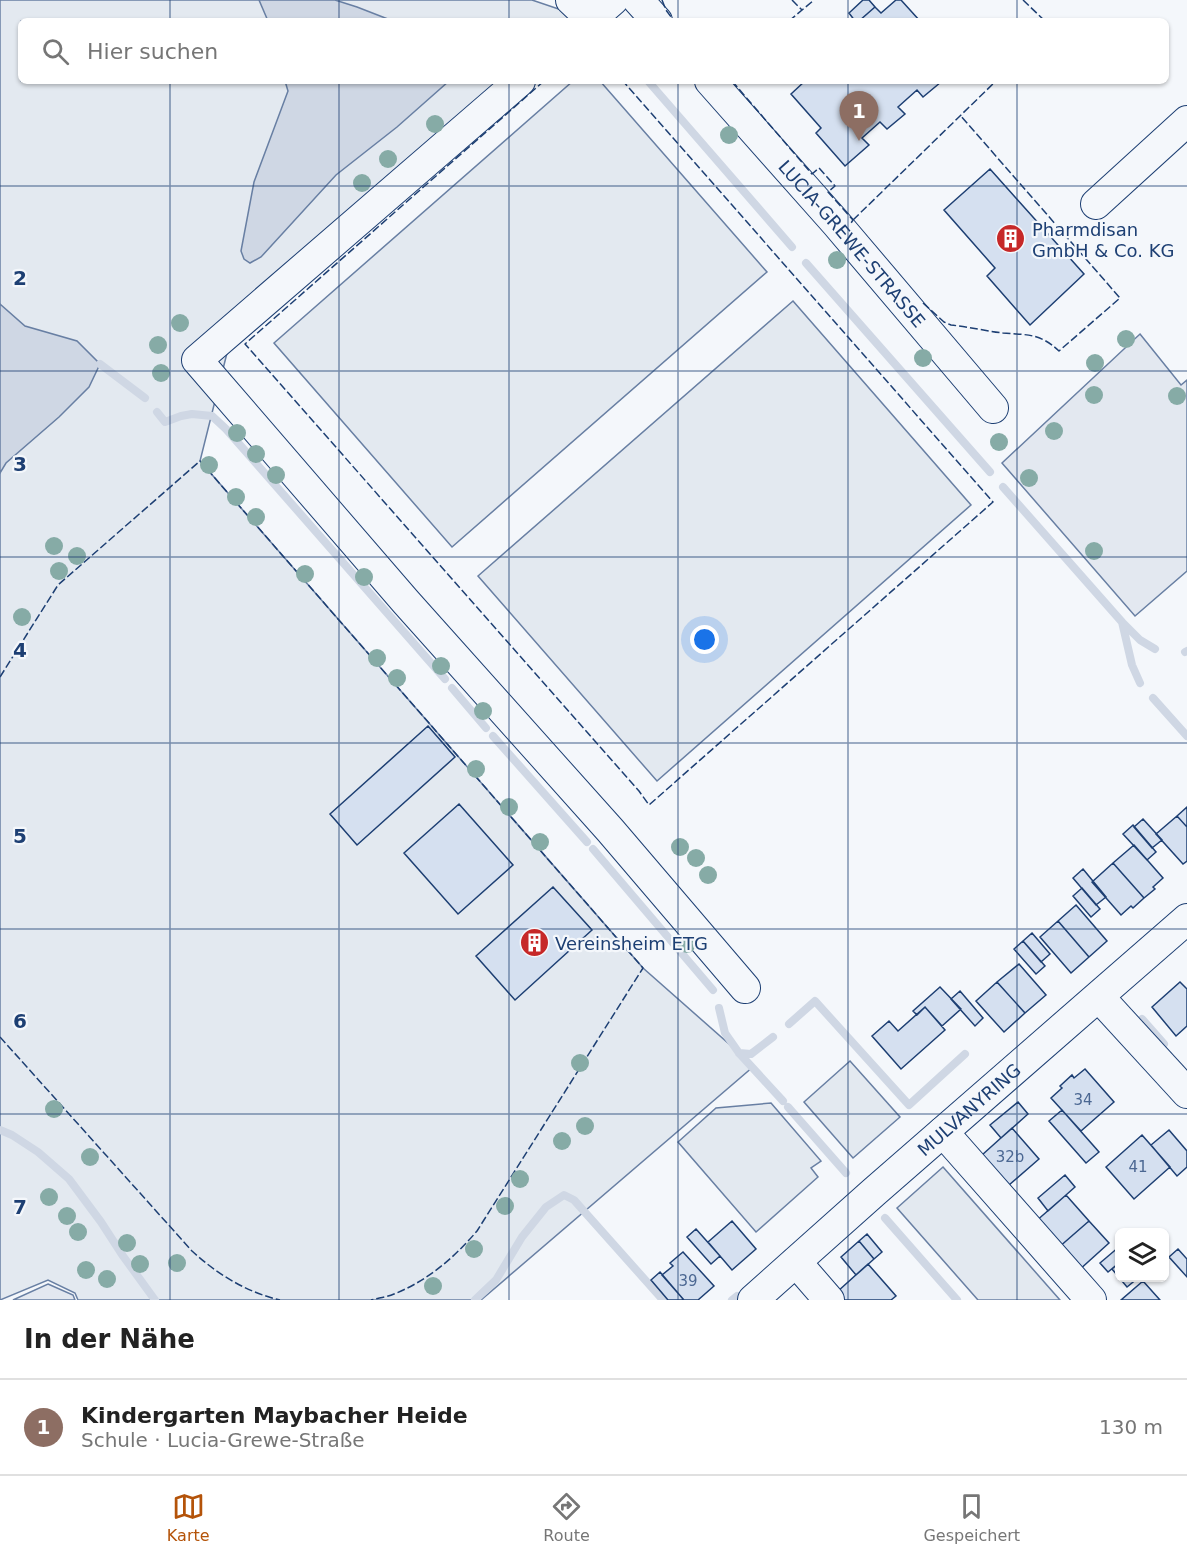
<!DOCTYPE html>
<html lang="de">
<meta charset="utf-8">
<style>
body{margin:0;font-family:"DejaVu Sans",sans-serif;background:#f2f2f2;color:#222}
.controls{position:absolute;right:18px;bottom:18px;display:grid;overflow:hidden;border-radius:9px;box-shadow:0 2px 4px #0004}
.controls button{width:54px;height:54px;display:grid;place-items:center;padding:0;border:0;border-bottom:2px solid #e0e0e0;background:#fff;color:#222;font:30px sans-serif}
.you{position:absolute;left:705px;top:640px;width:21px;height:21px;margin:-15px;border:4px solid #fff;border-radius:50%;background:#1a73e8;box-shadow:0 0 0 9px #1a73e833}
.badge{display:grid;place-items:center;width:39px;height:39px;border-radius:50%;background:#b45309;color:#fff;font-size:20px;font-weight:700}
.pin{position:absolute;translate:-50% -50px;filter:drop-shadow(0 2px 3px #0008)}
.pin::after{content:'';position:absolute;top:32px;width:21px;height:18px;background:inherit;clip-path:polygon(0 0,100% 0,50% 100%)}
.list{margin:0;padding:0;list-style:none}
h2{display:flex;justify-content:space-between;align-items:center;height:78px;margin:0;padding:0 24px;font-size:26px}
h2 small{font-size:20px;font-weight:400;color:#767676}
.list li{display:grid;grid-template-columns:39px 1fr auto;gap:18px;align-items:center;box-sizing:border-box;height:96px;padding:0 24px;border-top:2px solid #e0e0e0}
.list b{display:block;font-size:22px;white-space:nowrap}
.list p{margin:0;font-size:20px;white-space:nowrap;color:#767676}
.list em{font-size:20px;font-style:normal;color:#767676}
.icon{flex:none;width:33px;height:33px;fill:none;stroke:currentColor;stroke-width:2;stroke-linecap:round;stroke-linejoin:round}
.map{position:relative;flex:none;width:1187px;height:1300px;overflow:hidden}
.search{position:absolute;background:#fff;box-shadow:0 2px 4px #0004;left:18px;right:18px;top:18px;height:66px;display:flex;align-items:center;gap:15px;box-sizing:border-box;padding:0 21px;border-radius:9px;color:#767676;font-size:22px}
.sheet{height:174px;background:#fff}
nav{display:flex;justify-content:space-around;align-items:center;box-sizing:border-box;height:84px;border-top:2px solid #e0e0e0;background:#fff;font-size:16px;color:#767676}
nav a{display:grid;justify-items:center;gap:3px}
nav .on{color:#b45309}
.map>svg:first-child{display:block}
.green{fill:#e3e9f0;stroke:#687fa3;stroke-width:1.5}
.parking{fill:#e3e8f0;stroke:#687fa3;stroke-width:1.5}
.water{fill:#cfd7e4;stroke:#687fa3;stroke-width:1.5}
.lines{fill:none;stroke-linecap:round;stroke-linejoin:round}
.stream{stroke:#cfd7e4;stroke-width:8}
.building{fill:#d5e0f0;stroke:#1d3f73;stroke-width:1.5}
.minor-casing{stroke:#1d3f73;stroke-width:32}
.minor{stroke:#f4f7fb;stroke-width:30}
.fence{stroke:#1d3f73;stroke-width:1.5;stroke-dasharray:8 3;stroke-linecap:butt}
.tree{fill:#86aba6}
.grid{fill:none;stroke:#1d3f73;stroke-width:1.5;stroke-opacity:0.55}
.labels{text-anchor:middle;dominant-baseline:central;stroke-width:4.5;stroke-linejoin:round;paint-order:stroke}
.number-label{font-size:15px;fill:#4b6792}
.poi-label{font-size:18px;fill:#1d3f73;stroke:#f4f7fb;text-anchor:start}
.street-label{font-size:18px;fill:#1d3f73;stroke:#f4f7fb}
.grid-label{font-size:20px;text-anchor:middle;font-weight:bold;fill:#1d3f73;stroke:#f4f7fb;stroke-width:4.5;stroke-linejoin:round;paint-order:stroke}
</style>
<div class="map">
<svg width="1187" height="1300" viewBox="0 0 1187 1300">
<rect width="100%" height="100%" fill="#f4f7fb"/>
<path class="green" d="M 0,0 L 532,0 L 594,21 L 21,21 L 21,81 L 531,81 L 228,349 L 200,461 L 643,968 L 754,1066 L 481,1300 L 78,1300 L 75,1293 L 48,1280 L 0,1300 Z
M 573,81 L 600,81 L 767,272 L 452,547 L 274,343 Z
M 793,301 L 971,505 L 657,781 L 478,576 Z
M 850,1061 L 900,1117 L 853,1158 L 804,1102 Z
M 771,1103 L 821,1161 L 811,1168 L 818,1177 L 756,1232 L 678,1142 L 716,1108 Z
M 943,1167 L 1060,1300 L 978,1300 L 897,1208 Z"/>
<path class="parking" d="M 1140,334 L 1181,385 L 1187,380 L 1187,571 L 1135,616 L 1002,463 Z
M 48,1284 L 73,1295 L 75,1300 L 13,1300 Z"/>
<path class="water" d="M 259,0 L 335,0 L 357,7 L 393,21 L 268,21 Z
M 285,81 L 449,81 L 397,127 L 336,175 L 261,257 L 250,263 L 244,259 L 241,251 L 254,182 L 288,91 Z
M 0,304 L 25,326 L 77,341 L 100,364 L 89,387 L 59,417 L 6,463 L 0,473 Z"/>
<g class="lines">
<path class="stream" d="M 648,81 L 792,247
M 806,263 L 990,472
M 100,364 L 145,398
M 157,412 L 165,422 L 181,416 L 192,414 L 212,416 L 226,429 L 445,679
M 1003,487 L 1122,622 L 1132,665 L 1140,683
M 1123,623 L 1140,640 L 1155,649
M 1185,652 L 1187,651
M 452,688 L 486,728
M 1153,698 L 1187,736
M 493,736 L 587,842
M 593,849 L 713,990
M 719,1008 L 725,1033 L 739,1053 L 783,1101
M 1142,1019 L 1164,1044
M 789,1024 L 815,1001 L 909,1105 L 965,1054
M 739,1053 L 751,1054 L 773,1037
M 788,1107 L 846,1173
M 0,1130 L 12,1135 L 38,1152 L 69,1179 L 101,1222 L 123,1256 L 155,1300
M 885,1218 L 957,1300
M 475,1300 L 496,1280 L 522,1237 L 546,1207 L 564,1195 L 574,1200 L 663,1300
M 732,1300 L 737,1296"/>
</g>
<path class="building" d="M 863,0 L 869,0 L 875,7 L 859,21 L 855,21 L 849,13 Z
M 896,0 L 901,0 L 920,21 L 859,21 L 875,7 L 881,13 Z
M 805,81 L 940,81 L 941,82 L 923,97 L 917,90 L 898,107 L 905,114 L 887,129 L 880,122 L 862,138 L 869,145 L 845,166 L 816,133 L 821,128 L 791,94 Z
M 990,169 L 1084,274 L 1030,325 L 987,276 L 995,268 L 944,210 Z
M 428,726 L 455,757 L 357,845 L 330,814 Z
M 459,804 L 513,865 L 458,914 L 404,853 Z
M 1187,807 L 1187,827 L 1177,816 Z
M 1177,816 L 1187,827 L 1187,861 L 1183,864 L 1156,834 Z
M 1143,819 L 1162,840 L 1152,848 L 1134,827 Z
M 1133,825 L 1156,852 L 1147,860 L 1123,834 Z
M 1134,845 L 1163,878 L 1153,887 L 1155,889 L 1144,898 L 1113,863 Z
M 1113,863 L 1144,898 L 1133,908 L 1131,906 L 1121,915 L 1092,882 Z
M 1083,869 L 1106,897 L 1096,905 L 1073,878 Z
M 553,887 L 592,930 L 515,1000 L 476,956 Z
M 1082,888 L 1100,909 L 1091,917 L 1073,896 Z
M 1076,905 L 1107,941 L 1089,957 L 1058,921 Z
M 1058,921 L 1089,957 L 1071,973 L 1040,937 Z
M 1032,933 L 1050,954 L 1041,962 L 1023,941 Z
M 1023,941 L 1045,966 L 1036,974 L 1014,949 Z
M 1019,964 L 1046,995 L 1025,1013 L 997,982 Z
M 997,982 L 1025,1013 L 1004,1032 L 976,1001 Z
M 1180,982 L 1187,989 L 1187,1026 L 1176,1036 L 1152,1007 Z
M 940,987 L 961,1009 L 942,1026 L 925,1007 L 917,1015 L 913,1011 Z
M 960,991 L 983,1018 L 975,1026 L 951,999 Z
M 925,1007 L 945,1030 L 901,1069 L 872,1036 L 889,1021 L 898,1031 Z
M 1085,1069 L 1114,1102 L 1081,1131 L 1051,1098 L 1062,1088 L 1060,1086 L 1072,1075 L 1074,1078 Z
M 1018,1102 L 1028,1114 L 1001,1138 L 990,1125 Z
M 1062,1110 L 1099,1152 L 1086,1163 L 1049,1121 Z
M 1012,1128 L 1039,1159 L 1009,1185 L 982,1155 Z
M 1169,1130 L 1187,1151 L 1187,1167 L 1177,1176 L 1151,1145 Z
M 1142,1135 L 1170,1167 L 1134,1199 L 1106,1167 Z
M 1065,1175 L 1075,1187 L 1048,1211 L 1038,1198 Z
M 1066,1195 L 1089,1221 L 1058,1248 L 1035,1222 Z
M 732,1221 L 756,1249 L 732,1270 L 708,1242 Z
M 1089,1221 L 1109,1243 L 1078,1271 L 1058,1248 Z
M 696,1229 L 720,1256 L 711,1264 L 687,1237 Z
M 867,1234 L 882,1252 L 874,1259 L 859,1241 Z
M 859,1241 L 874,1259 L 856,1275 L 841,1257 Z
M 1120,1246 L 1120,1262 L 1108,1272 L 1100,1263 Z
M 1178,1249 L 1187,1259 L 1187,1277 L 1169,1257 Z
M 683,1252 L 714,1286 L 698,1300 L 684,1300 L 662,1275 L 673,1266 L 670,1263 Z
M 1120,1262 L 1120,1278 L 1138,1278 L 1127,1287 L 1112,1269 Z
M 868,1264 L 896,1296 L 891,1300 L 844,1300 L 837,1292 Z
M 660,1272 L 683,1299 L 682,1300 L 668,1300 L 651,1280 Z
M 1143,1281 L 1160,1300 L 1121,1300 Z"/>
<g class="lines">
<defs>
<g id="minor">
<path d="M 571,0 L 591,19"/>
<path d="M 638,0 L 657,21"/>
<path d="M 589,21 L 613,0"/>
<path d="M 520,81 L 197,360 L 406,602 L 610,830 L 745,988"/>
<path id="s1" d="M 710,81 L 836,223 L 993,408"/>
<path d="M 1096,204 L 1187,121"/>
<path d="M 1099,997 L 1187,1093"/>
<path d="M 943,1132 L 1091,1300"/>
<path d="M 796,1262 L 829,1300"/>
<path id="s2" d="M 753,1300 L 874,1192 L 1187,919"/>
</g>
</defs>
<use href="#minor" class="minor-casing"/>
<use href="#minor" class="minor"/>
<path class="fence" d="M 662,0 L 666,10 L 674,21
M 792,0 L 802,10
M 1023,0 L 1045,21
M 789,21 L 814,0
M 544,81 L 245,344 L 639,791 L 649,805 L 993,502 L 623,81
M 732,81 L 812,174 L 819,168 L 835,186 L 828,192 L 853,220 L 851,223
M 853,220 L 996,81
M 923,303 L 944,322 L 951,325 C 969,327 986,331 1003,333 C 1027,335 1040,333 1059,351 L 1120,298 L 960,115
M 0,677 L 58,585 L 200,461 L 643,968 L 477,1231 C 454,1258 427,1281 394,1294 C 387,1297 378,1298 371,1300
M 0,1037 L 192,1251 C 217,1274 246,1292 280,1300"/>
</g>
<g class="tree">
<circle cx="435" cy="124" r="9"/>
<circle cx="729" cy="135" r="9"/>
<circle cx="388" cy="159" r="9"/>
<circle cx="362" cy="183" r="9"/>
<circle cx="837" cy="260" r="9"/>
<circle cx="180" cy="323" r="9"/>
<circle cx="1126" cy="339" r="9"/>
<circle cx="158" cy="345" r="9"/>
<circle cx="923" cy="358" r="9"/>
<circle cx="1095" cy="363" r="9"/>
<circle cx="161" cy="373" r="9"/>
<circle cx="1094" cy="395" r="9"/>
<circle cx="1177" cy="396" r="9"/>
<circle cx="1054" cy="431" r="9"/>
<circle cx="237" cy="433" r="9"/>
<circle cx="999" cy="442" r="9"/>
<circle cx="256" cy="454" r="9"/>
<circle cx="209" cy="465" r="9"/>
<circle cx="276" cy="475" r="9"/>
<circle cx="1029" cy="478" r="9"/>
<circle cx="236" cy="497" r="9"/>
<circle cx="256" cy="517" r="9"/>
<circle cx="54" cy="546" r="9"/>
<circle cx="1094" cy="551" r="9"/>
<circle cx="77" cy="556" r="9"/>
<circle cx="59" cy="571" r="9"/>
<circle cx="305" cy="574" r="9"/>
<circle cx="364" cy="577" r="9"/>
<circle cx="22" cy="617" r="9"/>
<circle cx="377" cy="658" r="9"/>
<circle cx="441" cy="666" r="9"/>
<circle cx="397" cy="678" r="9"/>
<circle cx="483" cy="711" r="9"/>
<circle cx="476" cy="769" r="9"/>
<circle cx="509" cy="807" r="9"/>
<circle cx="540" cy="842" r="9"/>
<circle cx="680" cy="847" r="9"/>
<circle cx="696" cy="858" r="9"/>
<circle cx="708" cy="875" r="9"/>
<circle cx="687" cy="944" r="9"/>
<circle cx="580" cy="1063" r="9"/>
<circle cx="54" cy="1109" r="9"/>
<circle cx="585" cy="1126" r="9"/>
<circle cx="562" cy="1141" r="9"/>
<circle cx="90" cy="1157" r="9"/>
<circle cx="520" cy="1179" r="9"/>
<circle cx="49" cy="1197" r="9"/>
<circle cx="505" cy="1206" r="9"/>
<circle cx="67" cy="1216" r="9"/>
<circle cx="78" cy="1232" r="9"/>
<circle cx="127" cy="1243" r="9"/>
<circle cx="474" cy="1249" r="9"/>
<circle cx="177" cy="1263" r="9"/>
<circle cx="140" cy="1264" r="9"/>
<circle cx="86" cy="1270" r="9"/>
<circle cx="107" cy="1279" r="9"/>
<circle cx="433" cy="1286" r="9"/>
</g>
<path class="grid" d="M 170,0 L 170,21M 339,0 L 339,21M 509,0 L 509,21M 678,0 L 678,21M 848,0 L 848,21M 1017,0 L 1017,21M 170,81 L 170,1300M 339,81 L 339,1300M 509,81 L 509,1300M 678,81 L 678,1300M 848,81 L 848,1300M 1017,81 L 1017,1300M 0,186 L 1187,186M 0,371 L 1187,371M 0,557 L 1187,557M 0,743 L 1187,743M 0,929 L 1187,929M 0,1114 L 1187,1114"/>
<defs>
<symbol id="building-disc" viewBox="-11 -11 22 22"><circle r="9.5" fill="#c62828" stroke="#f4f7fb"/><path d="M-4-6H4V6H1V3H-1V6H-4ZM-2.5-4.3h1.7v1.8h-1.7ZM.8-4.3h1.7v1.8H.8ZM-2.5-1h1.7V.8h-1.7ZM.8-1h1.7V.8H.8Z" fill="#fff"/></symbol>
</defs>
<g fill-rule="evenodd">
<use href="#building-disc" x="994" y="222" width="33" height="33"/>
<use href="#building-disc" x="518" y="926" width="33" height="33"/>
</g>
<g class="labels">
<g class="number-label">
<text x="1083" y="1100">34</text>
<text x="1010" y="1157">32b</text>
<text x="1138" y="1167">41</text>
<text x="688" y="1281">39</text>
</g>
<g class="poi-label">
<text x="1032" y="229">Pharmdisan<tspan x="1032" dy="21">GmbH &amp; Co. KG</tspan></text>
<text x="555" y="943">Vereinsheim ETG</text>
</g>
<g class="street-label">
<text stroke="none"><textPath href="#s1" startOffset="216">LUCIA-GREWE-STRASSE</textPath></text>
<text stroke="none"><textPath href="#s2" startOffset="288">MULVANYRING</textPath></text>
</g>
</g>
<g class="grid-label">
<text x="20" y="285">2</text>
<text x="20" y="471">3</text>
<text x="20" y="657">4</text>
<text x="20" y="843">5</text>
<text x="20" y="1028">6</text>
<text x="20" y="1214">7</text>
</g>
</svg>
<div class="controls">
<button><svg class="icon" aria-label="layers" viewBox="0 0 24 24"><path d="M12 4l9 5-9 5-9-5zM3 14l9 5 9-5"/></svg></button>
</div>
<div class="you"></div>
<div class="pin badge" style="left:859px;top:141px;background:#8d6e63">1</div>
<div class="search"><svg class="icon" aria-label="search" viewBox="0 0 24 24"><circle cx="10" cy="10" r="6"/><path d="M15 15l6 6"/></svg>Hier suchen</div>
</div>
<section class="sheet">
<h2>In der Nähe<small></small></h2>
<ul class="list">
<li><span class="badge" style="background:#8d6e63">1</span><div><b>Kindergarten Maybacher Heide</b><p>Schule · Lucia-Grewe-Straße</p></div><em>130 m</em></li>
</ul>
</section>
<nav>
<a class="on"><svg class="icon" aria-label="map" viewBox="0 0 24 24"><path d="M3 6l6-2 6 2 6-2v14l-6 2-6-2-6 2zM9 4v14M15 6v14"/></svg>Karte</a>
<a><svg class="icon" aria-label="directions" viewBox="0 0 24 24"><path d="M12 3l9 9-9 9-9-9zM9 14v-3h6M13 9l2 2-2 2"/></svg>Route</a>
<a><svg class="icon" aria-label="saved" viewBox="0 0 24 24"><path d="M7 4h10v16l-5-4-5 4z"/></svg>Gespeichert</a>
</nav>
